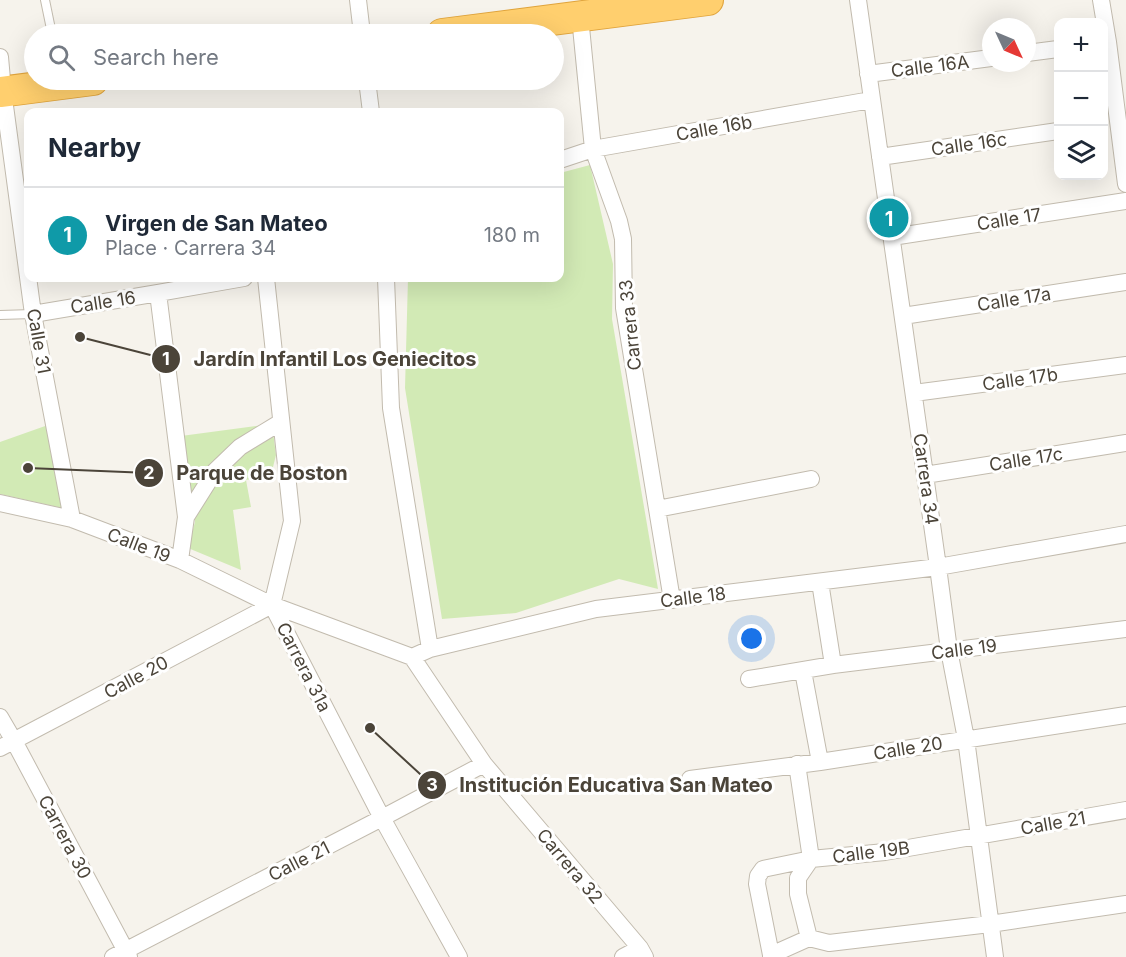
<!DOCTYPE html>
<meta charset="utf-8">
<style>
body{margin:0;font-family:Inter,sans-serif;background:#f2f2f3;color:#1f2937}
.controls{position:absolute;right:18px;top:18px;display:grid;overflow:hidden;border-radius:12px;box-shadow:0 6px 24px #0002}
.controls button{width:54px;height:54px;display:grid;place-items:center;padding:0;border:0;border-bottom:2px solid #e0e1e3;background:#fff;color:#1f2937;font:30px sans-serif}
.compass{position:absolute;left:982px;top:18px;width:54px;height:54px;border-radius:50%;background:#fff;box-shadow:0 6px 24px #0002;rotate:134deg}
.you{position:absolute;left:752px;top:639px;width:21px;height:21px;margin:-15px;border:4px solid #fff;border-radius:50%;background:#1a73e8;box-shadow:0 0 0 9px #1a73e833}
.badge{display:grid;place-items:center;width:39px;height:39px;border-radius:50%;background:#b45309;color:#fff;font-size:20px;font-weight:700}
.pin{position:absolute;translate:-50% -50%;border:3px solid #fff;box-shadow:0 2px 6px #0006}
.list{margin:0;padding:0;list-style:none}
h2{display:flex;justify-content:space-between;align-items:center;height:78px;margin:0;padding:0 24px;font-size:26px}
h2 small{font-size:20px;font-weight:400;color:#747a83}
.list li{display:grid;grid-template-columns:39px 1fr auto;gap:18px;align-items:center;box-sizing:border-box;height:96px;padding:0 24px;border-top:2px solid #e0e1e3}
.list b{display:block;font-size:22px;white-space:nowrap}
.list p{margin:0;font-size:20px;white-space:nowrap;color:#747a83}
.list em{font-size:20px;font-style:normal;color:#747a83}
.icon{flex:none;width:33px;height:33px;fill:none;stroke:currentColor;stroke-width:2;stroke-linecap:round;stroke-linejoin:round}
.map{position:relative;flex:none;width:1126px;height:957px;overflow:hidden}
.search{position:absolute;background:#fff;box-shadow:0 6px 24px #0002;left:24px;top:24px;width:540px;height:66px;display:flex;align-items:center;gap:15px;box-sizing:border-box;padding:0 21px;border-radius:33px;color:#747a83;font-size:22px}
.panel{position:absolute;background:#fff;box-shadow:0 6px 24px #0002;left:24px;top:108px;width:540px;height:174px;border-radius:12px}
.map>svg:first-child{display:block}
.green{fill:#d2eab5}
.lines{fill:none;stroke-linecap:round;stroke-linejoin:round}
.lane-casing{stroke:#c2bbae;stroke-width:10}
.street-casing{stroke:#c2bbae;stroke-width:18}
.highway-casing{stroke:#e0a43c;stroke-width:32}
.lane{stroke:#fff;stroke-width:8}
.street{stroke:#fff;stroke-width:16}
.highway{stroke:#ffcf6e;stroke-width:30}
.labels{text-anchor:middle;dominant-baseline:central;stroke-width:6;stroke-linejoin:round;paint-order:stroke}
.street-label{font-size:18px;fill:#4b4439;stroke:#fff}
.leader{fill:none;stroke:#4b4439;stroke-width:2}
.callout-dot{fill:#4b4439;stroke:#fff;stroke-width:2}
.mark-label{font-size:18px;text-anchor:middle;font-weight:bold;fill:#fff}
.callout-label{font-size:20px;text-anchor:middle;font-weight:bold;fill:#4b4439;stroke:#fff;stroke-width:6;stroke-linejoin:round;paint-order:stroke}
</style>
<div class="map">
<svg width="1126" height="957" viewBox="0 0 1126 957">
<rect width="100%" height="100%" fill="#f6f3ec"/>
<path class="green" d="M 590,165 L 613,264 L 612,319 L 658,589 L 619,579 L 516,613 L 442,619 L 405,388 L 408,278 L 560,278 L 560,173 Z
M 272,424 L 276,455 L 271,475 L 246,480 L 251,507 L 233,510 L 241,570 L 188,548 L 195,522 L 181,436 Z
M 48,425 L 62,508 L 0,494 L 0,442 Z"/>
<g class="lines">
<defs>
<path id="lane" d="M 45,0 L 52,34
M 0,315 L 33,314"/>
<path id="street" d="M 358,0 L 362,34
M 858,0 L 938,567 L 949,650 L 966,739 L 995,957
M 1101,0 L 1108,42 L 1126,184
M 580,17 L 593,149 L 619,221 L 623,239 L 624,308 L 672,600
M 1027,53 L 1058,49
M 0,57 L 3,91 L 33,314 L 72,519
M 868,74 L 991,58
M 367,80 L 371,112
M 880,157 L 1058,131
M 560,160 L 593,149 L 871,100
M 892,237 L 1126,201
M 266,278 L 292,521 L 272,605 L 382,818 L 459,957
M 386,278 L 391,408 L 430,649
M 158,293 L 186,517 L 180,560
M 33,314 L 158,293 L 244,278
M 903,316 L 1126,282
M 914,393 L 1126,365
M 925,475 L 1126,443
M 0,503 L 72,519 L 180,560 L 272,605 L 412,657 L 430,649 L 596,609 L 938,567 L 1126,534
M 657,509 L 811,479
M 186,517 L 215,471 L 240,447 L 281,422
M 820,582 L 833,665
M 412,657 L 484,764 L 640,948 L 645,957
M 803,671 L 820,762
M 749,679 L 833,665 L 1126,629
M 0,717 L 14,741 L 129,957
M 0,748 L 272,605
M 690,779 L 820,762 L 1126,715
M 809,938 L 829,943 L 990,924 L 1126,904
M 771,955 L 757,884 L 758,876 L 763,869 L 811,859 L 885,852 L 1126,810
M 113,957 L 382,818 L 484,764
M 623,957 L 640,948
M 771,957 L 771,955 L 809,938 L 798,894 L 798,878 L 811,859 L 797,764"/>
<path id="highway" d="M 442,34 L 708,0
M 0,92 L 93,80"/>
</defs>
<use href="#lane" class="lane-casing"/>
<use href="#street" class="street-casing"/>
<use href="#highway" class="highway-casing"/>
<use href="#lane" class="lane"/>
<use href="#street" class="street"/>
<use href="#highway" class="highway"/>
</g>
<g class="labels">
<g class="street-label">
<text transform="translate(930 66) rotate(-7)">Calle 16A</text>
<text transform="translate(714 128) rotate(-10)">Calle 16b</text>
<text transform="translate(969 144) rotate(-8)">Calle 16c</text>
<text transform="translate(1009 219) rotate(-9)">Calle 17</text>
<text transform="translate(1014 299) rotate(-9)">Calle 17a</text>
<text transform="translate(103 302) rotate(-9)">Calle 16</text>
<text transform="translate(630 325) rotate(-96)">Carrera 33</text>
<text transform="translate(39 341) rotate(80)">Calle 31</text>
<text transform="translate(1020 379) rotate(-8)">Calle 17b</text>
<text transform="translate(1026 459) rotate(-9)">Calle 17c</text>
<text transform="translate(926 479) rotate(82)">Carrera 34</text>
<text transform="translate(139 545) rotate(21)">Calle 19</text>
<text transform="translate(693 597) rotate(-7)">Calle 18</text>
<text transform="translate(964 649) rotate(-7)">Calle 19</text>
<text transform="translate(304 667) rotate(63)">Carrera 31a</text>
<text transform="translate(136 677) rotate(-28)">Calle 20</text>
<text transform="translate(908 748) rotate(-9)">Calle 20</text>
<text transform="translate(1053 823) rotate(-10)">Calle 21</text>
<text transform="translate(65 837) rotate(62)">Carrera 30</text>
<text transform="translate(871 852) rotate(-7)">Calle 19B</text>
<text transform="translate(299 861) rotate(-27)">Calle 21</text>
<text transform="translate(570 866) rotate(50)">Carrera 32</text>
</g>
</g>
<path class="leader" d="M80 337L166 359M28 468L149 473M370 728L432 785"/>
<g class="callout-dot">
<circle cx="80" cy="337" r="6"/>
<circle cx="28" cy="468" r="6"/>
<circle cx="370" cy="728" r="6"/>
<circle cx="166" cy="359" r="15"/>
<circle cx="149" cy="473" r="15"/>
<circle cx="432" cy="785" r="15"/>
</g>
<g class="mark-label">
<text x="166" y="365">1</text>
<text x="149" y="479">2</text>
<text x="432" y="791">3</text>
</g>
<g class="callout-label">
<text x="335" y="366">Jardín Infantil Los Geniecitos</text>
<text x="262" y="480">Parque de Boston</text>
<text x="616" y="792">Institución Educativa San Mateo</text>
</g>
</svg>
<div class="controls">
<button>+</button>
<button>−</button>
<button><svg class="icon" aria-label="layers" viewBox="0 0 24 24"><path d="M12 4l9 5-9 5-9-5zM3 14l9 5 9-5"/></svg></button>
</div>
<svg class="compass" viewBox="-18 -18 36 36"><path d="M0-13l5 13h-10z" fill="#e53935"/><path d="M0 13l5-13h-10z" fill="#747a83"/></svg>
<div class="you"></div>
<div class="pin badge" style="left:889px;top:218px;background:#0f9aa8">1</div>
<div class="search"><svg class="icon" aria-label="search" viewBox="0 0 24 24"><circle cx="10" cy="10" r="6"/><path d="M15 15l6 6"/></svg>Search here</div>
<section class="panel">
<h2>Nearby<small></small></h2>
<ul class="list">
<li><span class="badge" style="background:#0f9aa8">1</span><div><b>Virgen de San Mateo</b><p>Place · Carrera 34</p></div><em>180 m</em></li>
</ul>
</section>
</div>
